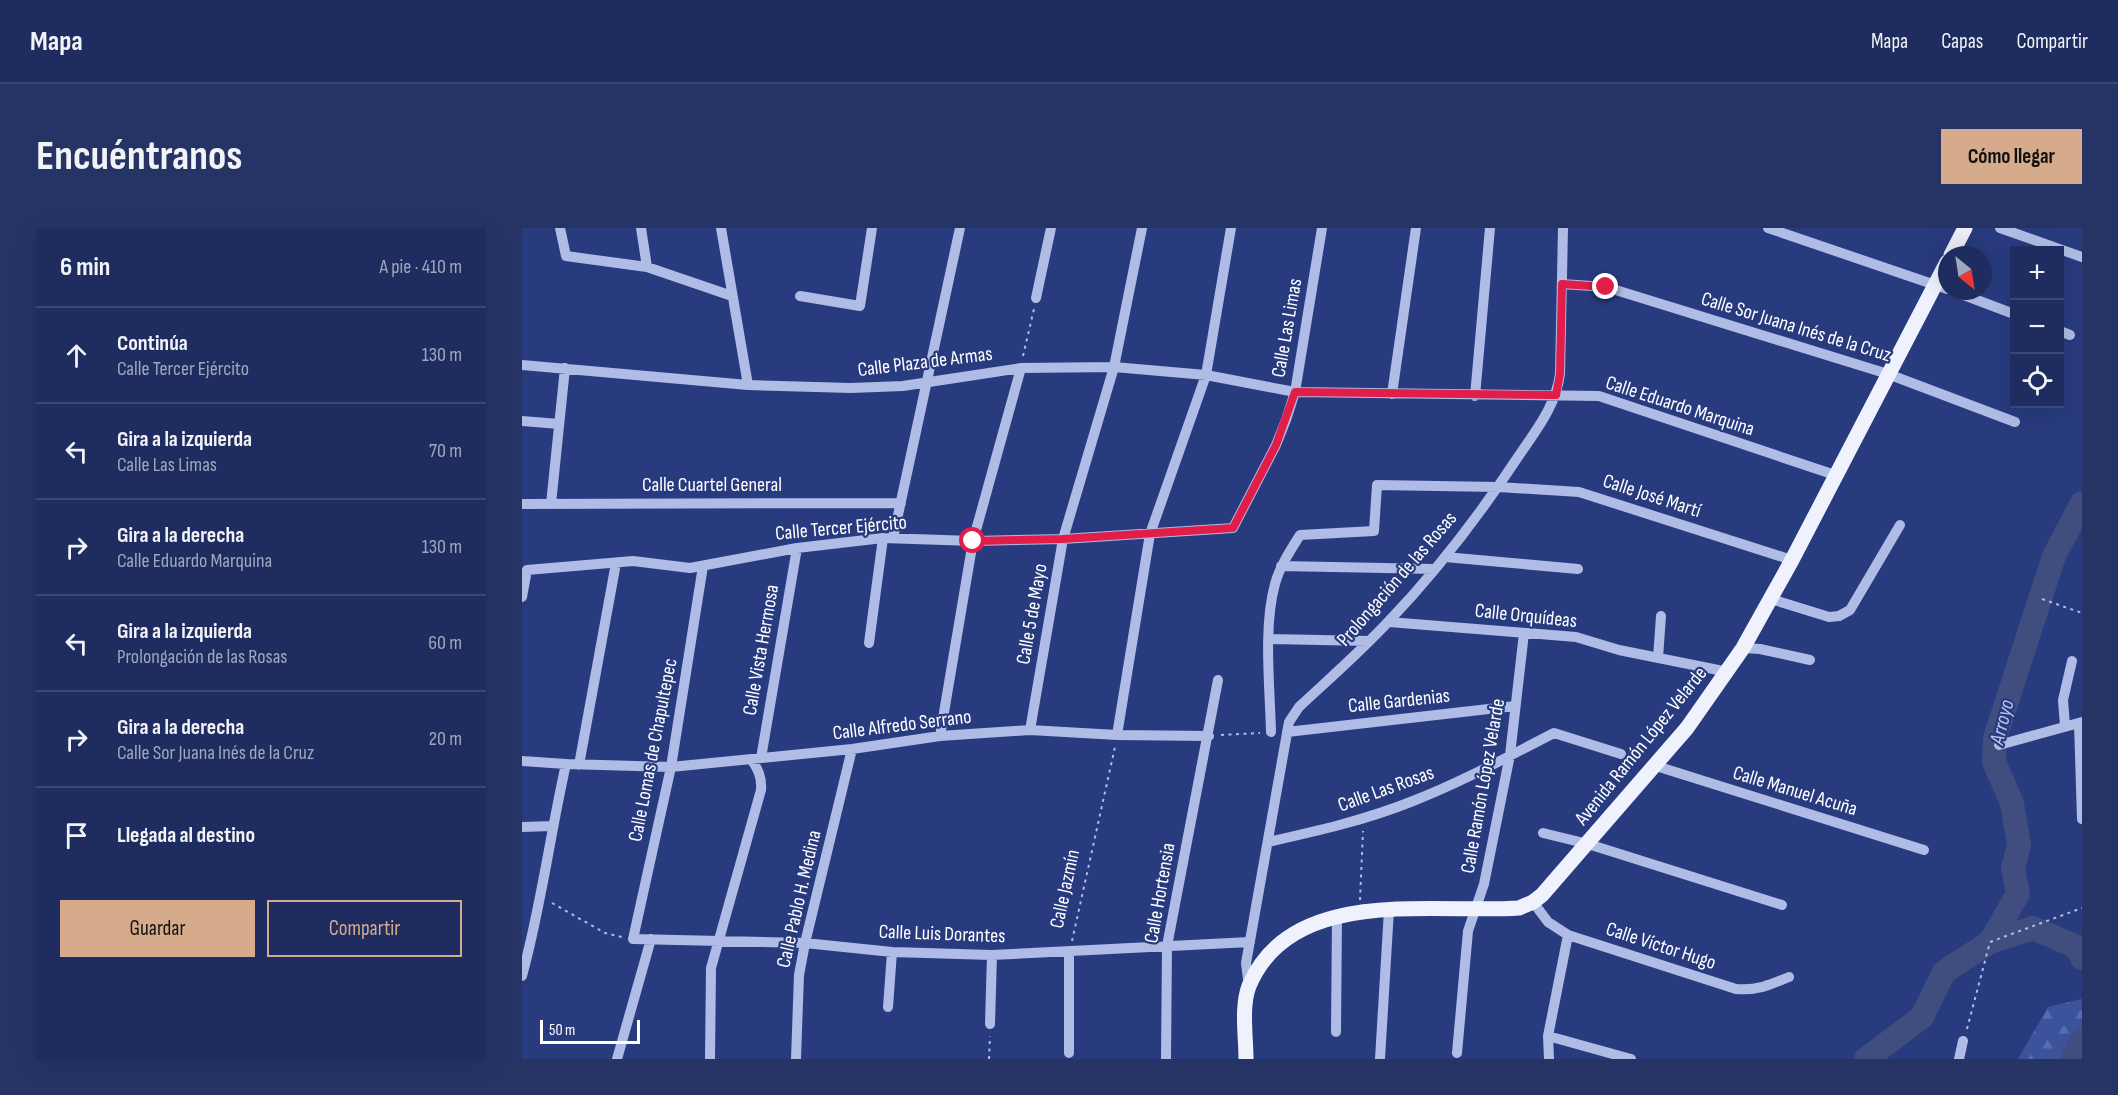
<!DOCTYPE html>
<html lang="es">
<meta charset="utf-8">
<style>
body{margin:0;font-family:"Sofia Sans Condensed",sans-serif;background:#263465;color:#f1f3f6}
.controls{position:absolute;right:18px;top:18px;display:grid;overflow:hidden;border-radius:0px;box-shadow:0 6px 24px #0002}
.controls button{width:54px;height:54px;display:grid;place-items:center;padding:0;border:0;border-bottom:2px solid #3c4874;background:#1e2c5f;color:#f1f3f6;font:30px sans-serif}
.compass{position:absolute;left:1416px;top:18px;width:54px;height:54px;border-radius:50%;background:#1e2c5f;box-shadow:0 6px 24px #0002;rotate:150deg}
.scale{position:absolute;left:18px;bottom:15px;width:100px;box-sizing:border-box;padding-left:6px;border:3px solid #fff;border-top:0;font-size:16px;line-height:21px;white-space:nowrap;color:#fff;-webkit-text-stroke:4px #283b7f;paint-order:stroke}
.stop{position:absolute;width:18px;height:18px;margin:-14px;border:4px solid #e11d48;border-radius:50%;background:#fff}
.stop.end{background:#e11d48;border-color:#fff;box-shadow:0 2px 6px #0008}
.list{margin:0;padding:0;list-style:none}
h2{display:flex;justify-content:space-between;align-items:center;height:78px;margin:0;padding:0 24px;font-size:26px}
h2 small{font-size:20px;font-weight:400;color:#a1a7bd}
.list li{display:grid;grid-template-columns:39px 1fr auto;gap:18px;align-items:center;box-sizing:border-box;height:96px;padding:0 24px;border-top:2px solid #3c4874}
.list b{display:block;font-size:22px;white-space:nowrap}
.list p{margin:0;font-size:20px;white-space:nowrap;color:#a1a7bd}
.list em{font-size:20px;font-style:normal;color:#a1a7bd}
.actions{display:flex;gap:12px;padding:18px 24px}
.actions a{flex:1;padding:14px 0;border:2px solid #d6ab8b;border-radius:0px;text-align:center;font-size:21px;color:#d6ab8b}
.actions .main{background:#d6ab8b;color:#111}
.icon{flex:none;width:33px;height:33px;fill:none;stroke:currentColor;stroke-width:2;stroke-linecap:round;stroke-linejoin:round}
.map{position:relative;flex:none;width:1560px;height:831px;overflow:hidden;border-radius:0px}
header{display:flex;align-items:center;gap:36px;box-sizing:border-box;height:84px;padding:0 30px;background:#1e2c5f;border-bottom:2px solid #3c4874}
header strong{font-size:28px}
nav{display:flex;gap:33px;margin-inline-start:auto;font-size:21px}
.intro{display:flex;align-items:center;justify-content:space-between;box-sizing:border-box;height:144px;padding:0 36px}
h1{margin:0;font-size:42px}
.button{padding:15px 27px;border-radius:0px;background:#d6ab8b;color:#111;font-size:21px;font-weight:700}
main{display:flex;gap:36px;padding:0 36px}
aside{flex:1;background:#1e2c5f;border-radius:0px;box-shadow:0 6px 24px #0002}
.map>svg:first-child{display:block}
.forest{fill:url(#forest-firs)}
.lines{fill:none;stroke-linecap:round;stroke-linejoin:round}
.river{stroke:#3f4d7f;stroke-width:24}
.path{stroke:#afbce5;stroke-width:2;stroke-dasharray:3 4.5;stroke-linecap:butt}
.minor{stroke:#afbce5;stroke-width:10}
.major{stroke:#eff1fd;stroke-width:15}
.route{stroke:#e11d48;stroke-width:8}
.labels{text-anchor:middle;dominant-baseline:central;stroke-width:4.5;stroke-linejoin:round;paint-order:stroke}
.street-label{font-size:20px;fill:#fff;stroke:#283b7f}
.water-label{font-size:21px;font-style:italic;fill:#bac6ed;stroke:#283b7f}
</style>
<header>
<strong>Mapa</strong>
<nav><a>Mapa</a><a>Capas</a><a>Compartir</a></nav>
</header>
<div class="intro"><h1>Encuéntranos</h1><a class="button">Cómo llegar</a></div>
<main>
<aside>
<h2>6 min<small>A pie · 410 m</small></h2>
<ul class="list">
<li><svg class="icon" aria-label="ahead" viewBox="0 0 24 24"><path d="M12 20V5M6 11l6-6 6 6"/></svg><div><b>Continúa</b><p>Calle Tercer Ejército</p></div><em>130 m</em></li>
<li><svg class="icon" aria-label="left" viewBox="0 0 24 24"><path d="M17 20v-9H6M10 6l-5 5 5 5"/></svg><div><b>Gira a la izquierda</b><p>Calle Las Limas</p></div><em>70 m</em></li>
<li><svg class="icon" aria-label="right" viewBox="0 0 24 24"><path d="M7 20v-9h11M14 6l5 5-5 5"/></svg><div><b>Gira a la derecha</b><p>Calle Eduardo Marquina</p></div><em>130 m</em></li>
<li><svg class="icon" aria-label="left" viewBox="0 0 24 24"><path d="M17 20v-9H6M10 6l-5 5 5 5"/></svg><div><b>Gira a la izquierda</b><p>Prolongación de las Rosas</p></div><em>60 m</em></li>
<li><svg class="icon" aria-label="right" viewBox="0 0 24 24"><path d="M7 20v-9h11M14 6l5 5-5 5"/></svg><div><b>Gira a la derecha</b><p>Calle Sor Juana Inés de la Cruz</p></div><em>20 m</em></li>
<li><svg class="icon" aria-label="arrive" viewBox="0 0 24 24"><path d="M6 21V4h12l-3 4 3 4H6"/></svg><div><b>Llegada al destino</b></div></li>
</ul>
<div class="actions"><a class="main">Guardar</a><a>Compartir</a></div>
</aside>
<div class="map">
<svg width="1560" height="831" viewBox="0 0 1560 831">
<defs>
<pattern id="forest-firs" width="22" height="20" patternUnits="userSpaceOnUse" patternTransform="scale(1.5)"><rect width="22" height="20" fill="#3c539c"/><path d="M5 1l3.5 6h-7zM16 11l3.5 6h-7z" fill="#596dab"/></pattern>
</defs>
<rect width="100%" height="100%" fill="#283b7f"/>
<path class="forest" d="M 1560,771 L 1560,831 L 1496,831 L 1526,779 Z"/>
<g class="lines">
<path class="river" d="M 1468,714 L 1496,666 L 1491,640 L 1497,617 L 1490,575 L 1472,534 L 1473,510 L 1532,328 L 1560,275
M 1344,831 L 1400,789 L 1422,744 L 1468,714 L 1511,700 L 1555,719 L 1560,730
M 1550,831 L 1560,812"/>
<path class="path" d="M 501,128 L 512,81
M 1520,371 L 1560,385
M 699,507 L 738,505
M 838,672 L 841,603
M 30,675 L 83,705 L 100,709
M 550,713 L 593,519
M 1445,801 L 1468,714 L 1560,680
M 467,831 L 468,808"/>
<path class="minor" d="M 38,0 L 44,28 L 125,39 L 210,68
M 119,0 L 125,39
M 199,0 L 226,157
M 1246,0 L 1425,61
M 1478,0 L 1560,29
M 1040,56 L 1084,59 L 1366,146 L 1493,194
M 1431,63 L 1492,86
M 278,68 L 338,78 L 350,0
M 514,70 L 529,0
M 1538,103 L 1548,107
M 0,137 L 226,157 L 329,160 L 381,158 L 499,140 L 592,139 L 684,147 L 773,164 L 1077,168 L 1313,247
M 870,166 L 894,0
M 953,168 L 968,0
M 0,193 L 37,196
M 0,276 L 379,275
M 29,276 L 43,140
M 371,310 L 438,0
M 923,329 L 1056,341
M 181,338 L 149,539 L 111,711 L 283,715 L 370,724 L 470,727 L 728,714
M 759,338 L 913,341
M 0,369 L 5,342 L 111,333 L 168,340 L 275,320 L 361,310 L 451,313 L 541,311 L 711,300 L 754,217 L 764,192 L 773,164 L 800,0
M 1249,371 L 1307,389 L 1317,388 L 1328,382 L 1378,297
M 867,394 L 1054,409 L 1097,422 L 1206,444
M 747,411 L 847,413
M 347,415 L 361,310
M 1221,420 L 1238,421 L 1288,432
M 1136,430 L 1139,388
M 1557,495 L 1560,591
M 1543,498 L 1541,472 L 1550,433
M 508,502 L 541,311 L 592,139 L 620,0
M 749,504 C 748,460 741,399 753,356 C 758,338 768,323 778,307 L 852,303 L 855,257 L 976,259 L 1057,264 L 1270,332
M 765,504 L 993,478
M 595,507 L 628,306 L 684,147 L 709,0
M 418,508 L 451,313 L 499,140
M 1477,517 L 1560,494
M 239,530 L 275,320
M 0,533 L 44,536 L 149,539 L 330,521 L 418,508 L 508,502 L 595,507 L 687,508
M 57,537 L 94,335
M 1134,538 L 1402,622
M 0,599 L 30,598
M 1021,605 L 1066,616 L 1260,677
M 746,614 C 795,603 844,592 891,573 C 940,554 985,529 1032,505 L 1099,526
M 1011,674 L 1026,694 L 1046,707 L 1214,761 C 1234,763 1248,757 1267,749
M 0,748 C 19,679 28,607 44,536
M 727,759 L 724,735 L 767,494 L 777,479 C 807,451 838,424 866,394 C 915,343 959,285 998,226 C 1015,201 1034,177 1038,146 L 1041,0
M 366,779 L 370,724
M 468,796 L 470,727
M 814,804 L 815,688
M 1026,808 L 1109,831
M 547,825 L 547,724
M 935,825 L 946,703 L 962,656 L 988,527 L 1002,405
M 95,831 L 129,711
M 188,831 L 189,740 L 239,562 C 240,549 236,541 229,531
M 274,831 L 277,747 L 283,715 L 330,521
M 644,831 L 645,718 L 696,452
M 858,831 L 867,682
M 1027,831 L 1026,808 L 1046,707
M 1437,831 L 1441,813"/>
<path class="major" d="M 1429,27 L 1443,0
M 724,831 C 724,808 719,779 727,758 C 769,657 911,686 997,680 L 1011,674 L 1020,667 L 1165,500 L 1221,420 L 1270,332 L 1425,34"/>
</g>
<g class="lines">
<path class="route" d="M 451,313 L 541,311 L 711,300 L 754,217 L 773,164 L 1034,167 L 1038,146 L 1040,56 L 1084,59"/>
</g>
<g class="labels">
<g class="street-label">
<text transform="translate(1274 99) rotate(17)">Calle Sor Juana Inés de la Cruz</text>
<text transform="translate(765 100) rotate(-80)">Calle Las Limas</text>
<text transform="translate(403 134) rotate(-7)">Calle Plaza de Armas</text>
<text transform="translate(1158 178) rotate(18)">Calle Eduardo Marquina</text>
<text x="190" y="257">Calle Cuartel General</text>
<text transform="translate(1130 268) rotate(18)">Calle José Martí</text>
<text transform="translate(319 300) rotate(-5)">Calle Tercer Ejército</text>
<text transform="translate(875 351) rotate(-49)">Prolongación de las Rosas</text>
<text transform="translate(510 386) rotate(-80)">Calle 5 de Mayo</text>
<text transform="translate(1004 388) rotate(6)">Calle Orquídeas</text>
<text transform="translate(239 422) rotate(-80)">Calle Vista Hermosa</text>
<text transform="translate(877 473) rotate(-6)">Calle Gardenias</text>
<text transform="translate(380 497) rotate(-7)">Calle Alfredo Serrano</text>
<text transform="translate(1119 518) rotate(-51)">Avenida Ramón López Velarde</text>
<text transform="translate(131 522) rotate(-79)">Calle Lomas de Chapultepec</text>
<text transform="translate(961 558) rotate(-80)">Calle Ramón López Velarde</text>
<text transform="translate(864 561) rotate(-20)">Calle Las Rosas</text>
<text transform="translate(1273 563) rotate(17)">Calle Manuel Acuña</text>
<text transform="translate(543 661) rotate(-78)">Calle Jazmín</text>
<text transform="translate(638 665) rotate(-80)">Calle Hortensia</text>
<text transform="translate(277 671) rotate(-77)">Calle Pablo H. Medina</text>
<text transform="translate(420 706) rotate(2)">Calle Luis Dorantes</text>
<text transform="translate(1139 718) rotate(18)">Calle Víctor Hugo</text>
</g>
<g class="water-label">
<text transform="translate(1480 494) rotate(-76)">Arroyo</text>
</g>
</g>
</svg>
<div class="controls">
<button>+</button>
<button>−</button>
<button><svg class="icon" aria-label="locate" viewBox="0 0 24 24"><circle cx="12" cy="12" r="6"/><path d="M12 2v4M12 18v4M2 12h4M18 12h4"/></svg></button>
</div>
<svg class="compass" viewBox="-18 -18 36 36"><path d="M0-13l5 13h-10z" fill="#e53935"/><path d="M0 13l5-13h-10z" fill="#a1a7bd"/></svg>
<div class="scale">50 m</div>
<div class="stop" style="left:451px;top:313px"></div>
<div class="stop end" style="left:1084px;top:59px"></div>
</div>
</main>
